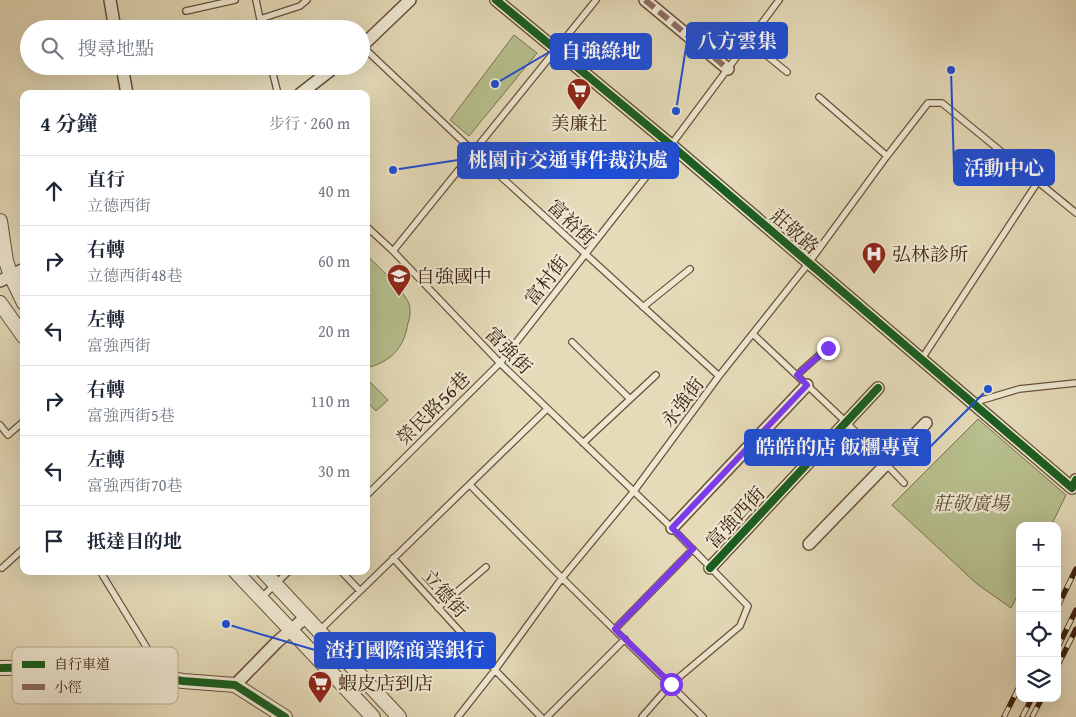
<!DOCTYPE html>
<html lang="zh-TW">
<meta charset="utf-8">
<style>
body{margin:0;font-family:"Gentium Book Plus","Noto Serif TC",serif;background:#f6f6f7;color:#1f2937}
.controls{position:absolute;right:15px;bottom:15px;display:grid;overflow:hidden;border-radius:10px;box-shadow:0 5px 20px #0002}
.controls button{width:45px;height:45px;display:grid;place-items:center;padding:0;border:0;border-bottom:1px solid #e0e1e3;background:#fff;color:#1f2937;font:25px sans-serif}
.stop{position:absolute;width:15px;height:15px;margin:-11px;border:4px solid #7c3aed;border-radius:50%;background:#fff}
.stop.end{background:#7c3aed;border-color:#fff;box-shadow:0 1px 5px #0008}
.list{margin:0;padding:0;list-style:none}
h2{display:flex;justify-content:space-between;align-items:center;height:65px;margin:0;padding:0 20px;font-size:21px}
h2 small{font-size:16px;font-weight:400;color:#747a83}
.list li{display:grid;grid-template-columns:32px 1fr auto;gap:15px;align-items:center;box-sizing:border-box;height:70px;padding:0 20px;border-top:1px solid #e0e1e3}
.list b{display:block;font-size:19px;white-space:nowrap}
.list p{margin:0;font-size:16px;white-space:nowrap;color:#747a83}
.list em{font-size:16px;font-style:normal;color:#747a83}
.icon{flex:none;width:28px;height:28px;fill:none;stroke:currentColor;stroke-width:2;stroke-linecap:round;stroke-linejoin:round}
.map{position:relative;flex:none;width:1076px;height:717px;overflow:hidden}
.search{position:absolute;background:#fff;box-shadow:0 5px 20px #0002;left:20px;top:20px;width:350px;height:55px;display:flex;align-items:center;gap:12px;box-sizing:border-box;padding:0 18px;border-radius:28px;color:#747a83;font-size:19px}
.panel{position:absolute;background:#fff;box-shadow:0 5px 20px #0002;left:20px;top:90px;width:350px;height:485px;border-radius:10px}
.map>svg:first-child{display:block}
.green{fill:#b7c08e;stroke:#7a704f}
.lines{fill:none;stroke-linecap:round;stroke-linejoin:round}
.service-casing{stroke:#68503a;stroke-width:8}
.minor-casing{stroke:#68503a;stroke-width:14}
.tertiary-casing{stroke:#68503a;stroke-width:16}
.service{stroke:#eee8d2;stroke-width:5.5}
.minor{stroke:#eee8d2;stroke-width:11}
.tertiary{stroke:#eee8d2;stroke-width:14}
.rail-casing{stroke:#3e2110;stroke-width:5.5}
.rail{stroke:#eee8d2;stroke-width:4;stroke-dasharray:11;stroke-linecap:butt}
.quiet{stroke:#8d6e63;stroke-width:6;stroke-dasharray:12 6;stroke-linecap:butt}
.cycleway-casing{stroke:#eee8d2;stroke-width:11}
.cycleway{stroke:#1b5e20;stroke-width:8}
.route{stroke:#7c3aed;stroke-width:6}
.labels{text-anchor:middle;dominant-baseline:central;stroke-width:4.5;stroke-linejoin:round;paint-order:stroke}
.poi-label{font-size:19px;fill:#3e2110;stroke:#eee8d2;text-anchor:start}
.street-label{font-size:19px;fill:#3e2110;stroke:#eee8d2}
.park-label{font-size:19px;font-style:italic;fill:#5c4930;stroke:#eee8d2}
.key{fill:#eee8d2;stroke:#b9ac98;stroke-width:1}
.key-label{font-size:14px;fill:#3e2110}
.leader{fill:none;stroke:#1d4ed8;stroke-width:2}
.callout-dot{fill:#1d4ed8;stroke:#eee8d2;stroke-width:2}
.callout{fill:#1d4ed8;stroke:#1d4ed8;stroke-width:2}
.callout-label{font-size:20px;text-anchor:middle;font-weight:bold;fill:#fff}
</style>
<div class="map">
<svg width="1076" height="717" viewBox="0 0 1076 717">
<rect width="100%" height="100%" fill="#e5dbb9"/>
<filter id="stains"><feTurbulence type="fractalNoise" baseFrequency=".004" numOctaves="4"/><feColorMatrix values="0 0 0 0 .2 0 0 0 0 .09 0 0 0 0 .02 0 0 0 .5 -.17"/></filter>
<radialGradient id="worn" r=".72"><stop offset=".6" stop-color="#630" stop-opacity="0"/><stop offset="1" stop-color="#630" stop-opacity=".3"/></radialGradient>
<path class="green" d="M 514,35 L 537,53 L 469,136 L 450,120 Z
M 366,254 C 377,266 404,290 409,304 C 411,310 410,318 408,323 C 404,348 391,362 366,368 Z
M 366,378 L 388,400 L 376,411 L 366,401 Z
M 978,419 L 1066,495 L 1051,526 L 1020,526 L 1020,590 L 1011,608 L 977,584 L 892,505 Z"/>
<g class="lines">
<defs>
<path id="service" d="M 256,0 L 262,29
M 186,11 L 235,0
M 260,19 L 300,6 L 307,0
M 749,41 L 787,72
M 362,46 L 474,152 L 719,376
M 271,66 L 278,94
M 819,97 L 887,156
M 366,226 L 393,251 L 500,363 L 672,528 L 748,606 L 740,626 L 671,684 L 642,717
M 393,251 L 596,0
M 643,307 L 690,269
M 753,334 L 846,422 L 904,483
M 572,342 L 630,399
M 921,360 L 1037,183
M 797,375 L 827,348
M 972,403 L 1019,389 L 1076,383
M 0,425 L 8,435 L 24,421
M 583,443 L 656,375
M 470,485 L 562,578 L 703,717
M 366,496 L 500,363 L 671,145 L 779,0
M 393,558 L 495,670 L 541,717
M 2,568 L 24,548
M 100,571 L 164,676
M 341,571 L 360,591
M 262,597 L 289,571
M 438,608 L 486,567
M 615,629 L 693,549
M 319,631 L 547,409
M 458,717 L 495,670 L 562,578 L 634,491 L 719,376 L 808,264 L 887,156 L 928,103 L 942,103 L 1076,213
M 547,717 L 625,639"/>
<path id="minor" d="M 110,0 L 115,29
M 496,0 L 671,145 L 1072,488 L 1076,480
M 645,0 L 728,69
M 361,47 L 410,0
M 122,66 L 127,94
M 300,94 L 336,66
M 0,281 L 24,269
M 672,528 L 807,385
M 809,544 L 926,423
M 710,568 L 878,388
M 235,685 L 277,642 L 306,617"/>
<path id="tertiary" d="M 0,221 L 6,261 L 11,276 L 24,303
M 0,303 L 24,337
M 235,571 L 373,717
M 263,571 L 399,717
M 0,668 L 58,667 L 109,669 L 183,681 L 235,685 L 285,717"/>
</defs>
<use href="#service" class="service-casing"/>
<use href="#minor" class="minor-casing"/>
<use href="#tertiary" class="tertiary-casing"/>
<use href="#service" class="service"/>
<use href="#minor" class="minor"/>
<use href="#tertiary" class="tertiary"/>
<defs>
<path id="rail" d="M 1057,608 L 1076,569
M 1057,649 L 1076,610
M 1057,667 L 1076,629
M 1004,717 L 1020,685
M 1022,717 L 1032,698
M 1032,717 L 1042,698"/>
</defs>
<use href="#rail" class="rail-casing"/>
<use href="#rail" class="rail"/>
<path class="quiet" d="M 645,0 L 728,69"/>
<defs>
<path id="cycleway" d="M 496,0 L 671,145 L 1072,488 L 1076,480
M 710,568 L 878,388
M 0,668 L 58,667 L 109,669 L 183,681 L 235,685 L 285,717"/>
</defs>
<use href="#cycleway" class="cycleway-casing"/>
<use href="#cycleway" class="cycleway"/>
</g>
<g class="lines">
<path class="route" d="M 671,684 L 615,629 L 693,549 L 672,528 L 807,385 L 797,375 L 828,348"/>
</g>
<defs>
<symbol id="supermarket-pin" viewBox="-11 -11 22 30"><path d="M0 17L-7.5 6A9.5 9.5 0 1 1 7.5 6Z" fill="#8f2418" stroke="#eee8d2"/><path d="M-6-5.5h2.5l.6 2H6L4.5 2H-2.5L-4.4-4H-6ZM-1.5 3.2a1.3 1.3 0 1 0 .1 0ZM3 3.2a1.3 1.3 0 1 0 .1 0Z" fill="#fff"/></symbol>
<symbol id="hospital-pin" viewBox="-11 -11 22 30"><path d="M0 17L-7.5 6A9.5 9.5 0 1 1 7.5 6Z" fill="#8f2418" stroke="#eee8d2"/><path d="M-5-5h3v3.5h4V-5h3V5h-3V1.5h-4V5h-3Z" fill="#fff"/></symbol>
<symbol id="school-pin" viewBox="-11 -11 22 30"><path d="M0 17L-7.5 6A9.5 9.5 0 1 1 7.5 6Z" fill="#8f2418" stroke="#eee8d2"/><path d="M0-5L7-2L0 1L-7-2ZM-4 1L0 2.5L4 1V4Q0 6-4 4Z" fill="#fff"/></symbol>
</defs>
<g fill-rule="evenodd">
<use href="#supermarket-pin" x="565" y="76" width="28" height="38"/>
<use href="#hospital-pin" x="860" y="240" width="28" height="38"/>
<use href="#school-pin" x="385" y="262" width="28" height="38"/>
<use href="#supermarket-pin" x="306" y="669" width="28" height="38"/>
</g>
<g class="labels">
<g class="poi-label">
<text x="579" y="123" text-anchor="middle">美廉社</text>
<text x="892" y="254">弘林診所</text>
<text x="416" y="276">自強國中</text>
<text x="338" y="683">蝦皮店到店</text>
</g>
<g class="street-label">
<text transform="translate(572 222) rotate(43)">富裕街</text>
<text transform="translate(795 231) rotate(41)">莊敬路</text>
<text transform="translate(546 280) rotate(-52)">富村街</text>
<text transform="translate(509 350) rotate(45)">富強街</text>
<text transform="translate(682 402) rotate(-53)">永強街</text>
<text transform="translate(433 408) rotate(-45)">榮民路56巷</text>
<text transform="translate(735 517) rotate(-47)">富強西街</text>
<text transform="translate(445 593) rotate(48)">立德街</text>
</g>
<g class="park-label">
<text x="971" y="503">莊敬廣場</text>
</g>
</g>
<rect x="12" y="647" width="166" height="57" rx="8" class="key"/>
<rect x="22" y="661" width="23" height="7" fill="#1b5e20"/>
<rect x="22" y="684" width="23" height="6" fill="#8d6e63"/>
<g class="key-label">
<text x="54" y="669">自行車道</text>
<text x="54" y="692">小徑</text>
</g>
<path class="leader" d="M676 111L687 41M495 84L551 51M393 170L458 160M951 70L954 168M988 389L930 447M226 624L315 650"/>
<g class="callout-dot">
<circle cx="676" cy="111" r="5"/>
<circle cx="495" cy="84" r="5"/>
<circle cx="393" cy="170" r="5"/>
<circle cx="951" cy="70" r="5"/>
<circle cx="988" cy="389" r="5"/>
<circle cx="226" cy="624" r="5"/>
</g>
<g class="callout">
<rect x="687" y="23" width="100" height="35" rx="5"/>
<rect x="551" y="34" width="100" height="35" rx="5"/>
<rect x="458" y="143" width="220" height="35" rx="5"/>
<rect x="954" y="150" width="100" height="35" rx="5"/>
<rect x="745" y="430" width="185" height="35" rx="5"/>
<rect x="315" y="633" width="180" height="35" rx="5"/>
</g>
<g class="callout-label">
<text x="737" y="48">八方雲集</text>
<text x="601" y="58">自強綠地</text>
<text x="568" y="167">桃園市交通事件裁決處</text>
<text x="1004" y="175">活動中心</text>
<text x="838" y="454">皓皓的店 飯糰專賣</text>
<text x="405" y="657">渣打國際商業銀行</text>
</g>
<rect width="100%" height="100%" filter="url(#stains)"/>
<rect width="100%" height="100%" fill="url(#worn)"/>
</svg>
<div class="controls">
<button>+</button>
<button>−</button>
<button><svg class="icon" aria-label="locate" viewBox="0 0 24 24"><circle cx="12" cy="12" r="6"/><path d="M12 2v4M12 18v4M2 12h4M18 12h4"/></svg></button>
<button><svg class="icon" aria-label="layers" viewBox="0 0 24 24"><path d="M12 4l9 5-9 5-9-5zM3 14l9 5 9-5"/></svg></button>
</div>
<div class="stop" style="left:671px;top:684px"></div>
<div class="stop end" style="left:828px;top:348px"></div>
<div class="search"><svg class="icon" aria-label="search" viewBox="0 0 24 24"><circle cx="10" cy="10" r="6"/><path d="M15 15l6 6"/></svg>搜尋地點</div>
<section class="panel">
<h2>4 分鐘<small>步行 · 260 m</small></h2>
<ul class="list">
<li><svg class="icon" aria-label="ahead" viewBox="0 0 24 24"><path d="M12 20V5M6 11l6-6 6 6"/></svg><div><b>直行</b><p>立德西街</p></div><em>40 m</em></li>
<li><svg class="icon" aria-label="right" viewBox="0 0 24 24"><path d="M7 20v-9h11M14 6l5 5-5 5"/></svg><div><b>右轉</b><p>立德西街48巷</p></div><em>60 m</em></li>
<li><svg class="icon" aria-label="left" viewBox="0 0 24 24"><path d="M17 20v-9H6M10 6l-5 5 5 5"/></svg><div><b>左轉</b><p>富強西街</p></div><em>20 m</em></li>
<li><svg class="icon" aria-label="right" viewBox="0 0 24 24"><path d="M7 20v-9h11M14 6l5 5-5 5"/></svg><div><b>右轉</b><p>富強西街5巷</p></div><em>110 m</em></li>
<li><svg class="icon" aria-label="left" viewBox="0 0 24 24"><path d="M17 20v-9H6M10 6l-5 5 5 5"/></svg><div><b>左轉</b><p>富強西街70巷</p></div><em>30 m</em></li>
<li><svg class="icon" aria-label="arrive" viewBox="0 0 24 24"><path d="M6 21V4h12l-3 4 3 4H6"/></svg><div><b>抵達目的地</b></div></li>
</ul>
</section>
</div>
